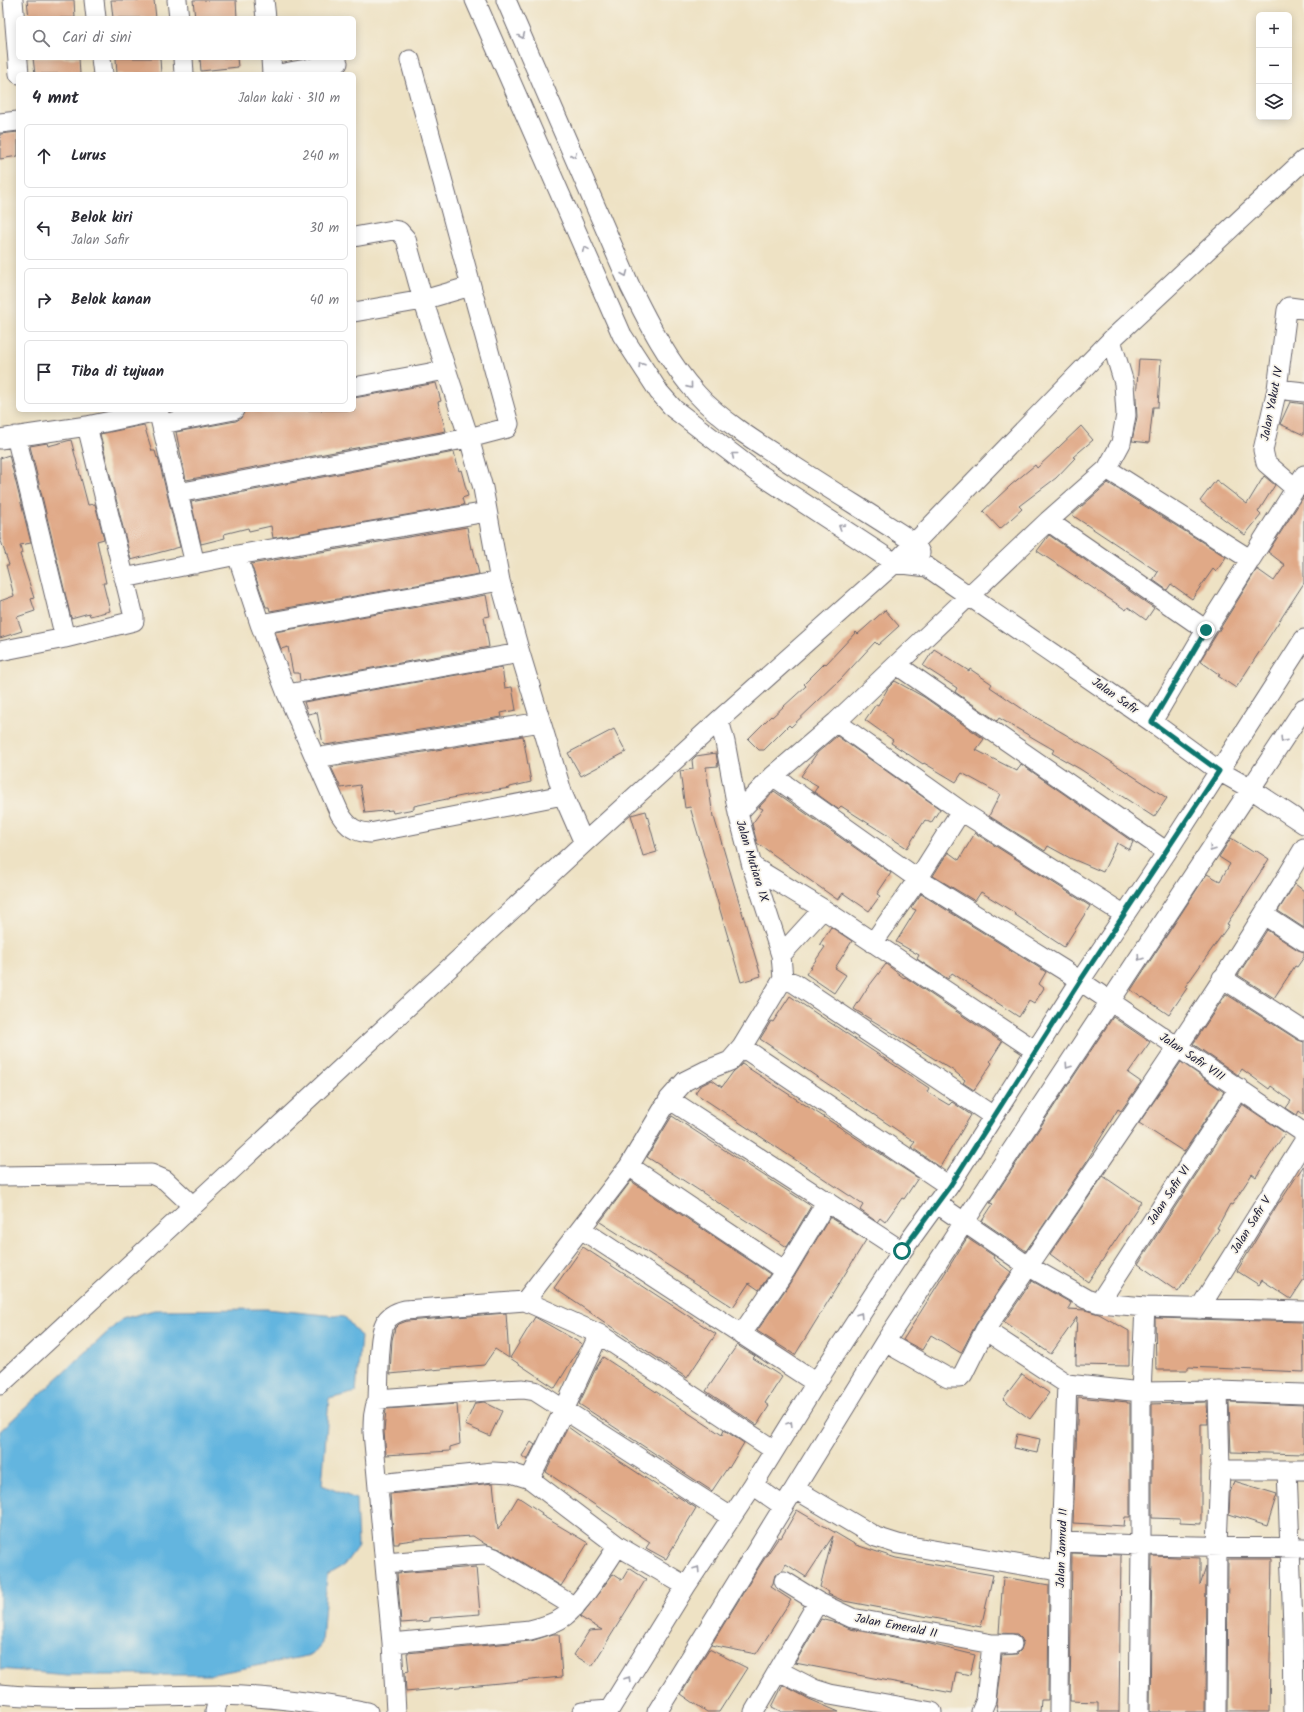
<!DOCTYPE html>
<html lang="id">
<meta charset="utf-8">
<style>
body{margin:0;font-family:Kalam,sans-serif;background:#f2f2f3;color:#2b2b33}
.controls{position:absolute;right:12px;top:12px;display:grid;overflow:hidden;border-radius:6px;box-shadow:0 2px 10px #0003}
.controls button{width:36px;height:36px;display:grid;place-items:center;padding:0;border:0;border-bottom:1px solid #e1e1e2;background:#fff;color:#2b2b33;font:20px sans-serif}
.stop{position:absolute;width:12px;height:12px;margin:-9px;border:3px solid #0f766e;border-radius:50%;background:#fff}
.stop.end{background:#0f766e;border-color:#fff;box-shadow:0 1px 4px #0008}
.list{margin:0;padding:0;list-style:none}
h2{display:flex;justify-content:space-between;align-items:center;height:52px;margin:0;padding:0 16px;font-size:17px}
h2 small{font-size:13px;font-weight:400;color:#7c7c81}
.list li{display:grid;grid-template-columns:26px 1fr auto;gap:12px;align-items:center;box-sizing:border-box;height:64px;margin:0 8px 8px;padding:0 8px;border:1px solid #e1e1e2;border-radius:6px}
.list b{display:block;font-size:15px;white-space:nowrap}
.list p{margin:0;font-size:13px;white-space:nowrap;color:#7c7c81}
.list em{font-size:13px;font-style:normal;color:#7c7c81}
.icon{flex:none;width:22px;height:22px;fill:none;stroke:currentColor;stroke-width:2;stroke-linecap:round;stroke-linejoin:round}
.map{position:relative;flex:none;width:1304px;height:1712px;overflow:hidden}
.search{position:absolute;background:#fff;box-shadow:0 2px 10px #0003;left:16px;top:16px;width:340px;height:44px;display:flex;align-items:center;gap:10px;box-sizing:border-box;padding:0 14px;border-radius:6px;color:#7c7c81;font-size:15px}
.panel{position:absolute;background:#fff;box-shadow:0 2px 10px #0003;left:16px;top:72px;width:340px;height:340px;border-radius:6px}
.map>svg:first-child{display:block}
.water{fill:#64b5df;stroke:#436c8d}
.building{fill:#e0a987}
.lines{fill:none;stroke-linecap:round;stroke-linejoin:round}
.minor-casing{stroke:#69656b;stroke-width:21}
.minor{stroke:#fff;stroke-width:19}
.oneway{stroke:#9c9ca7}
.route{stroke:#0f766e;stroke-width:5}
.labels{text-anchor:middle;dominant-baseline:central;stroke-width:3.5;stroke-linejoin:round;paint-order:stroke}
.street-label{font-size:12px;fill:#22223b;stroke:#f7f3e8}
</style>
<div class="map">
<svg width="1304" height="1712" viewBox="0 0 1304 1712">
<rect width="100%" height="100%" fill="#f7f3e8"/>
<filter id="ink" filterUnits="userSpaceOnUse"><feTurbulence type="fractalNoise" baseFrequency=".025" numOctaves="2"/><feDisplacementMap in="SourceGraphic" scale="8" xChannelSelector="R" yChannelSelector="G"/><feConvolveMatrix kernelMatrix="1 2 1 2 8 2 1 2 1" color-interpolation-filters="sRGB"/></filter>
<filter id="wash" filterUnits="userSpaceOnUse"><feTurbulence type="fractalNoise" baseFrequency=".012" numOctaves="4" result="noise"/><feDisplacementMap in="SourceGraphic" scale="16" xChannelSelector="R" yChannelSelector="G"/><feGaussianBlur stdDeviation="0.9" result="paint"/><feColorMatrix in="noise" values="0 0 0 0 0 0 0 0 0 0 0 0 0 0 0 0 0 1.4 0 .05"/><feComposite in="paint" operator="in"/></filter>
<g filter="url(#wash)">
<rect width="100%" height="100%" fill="#eee2c4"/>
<path class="water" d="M 266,1309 L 345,1317 L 361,1337 L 356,1392 L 329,1399 L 322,1485 L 356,1499 L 358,1546 L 344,1565 L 327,1575 L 322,1643 L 312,1655 L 209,1675 L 67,1675 L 0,1669 L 0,1431 L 122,1319 L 154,1310 Z"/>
<g id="blocks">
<path class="building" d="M 27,0 L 74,0 L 75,18 L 29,18 Z
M 111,0 L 154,0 L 156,18 L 113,18 Z
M 193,0 L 236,0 L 237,18 L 195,18 Z
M 33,58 L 79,58 L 80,74 L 35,74 Z
M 116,58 L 160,58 L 161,74 L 117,74 Z
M 200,58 L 237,58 L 238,67 L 201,71 Z
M 18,132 L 18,156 L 0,159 L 0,134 Z
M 1139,359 L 1161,360 L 1158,407 L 1153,407 L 1149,443 L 1132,441 L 1137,417 L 1136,398 Z
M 436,383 L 441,401 L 438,402 L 446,431 L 186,480 L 176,432 L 236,421 L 241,418 L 245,410 L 354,410 L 354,398 Z
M 1290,402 L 1304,404 L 1304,435 L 1280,424 Z
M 144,425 L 152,451 L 155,451 L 157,458 L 158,457 L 180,547 L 131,560 L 100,434 Z
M 1081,426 L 1093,440 L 1073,457 L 1075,458 L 1056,478 L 1019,506 L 1022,509 L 1000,529 L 983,511 L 1011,485 L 1035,465 L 1037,468 Z
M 71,440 L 88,505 L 95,504 L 104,539 L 97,541 L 106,583 L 103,583 L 110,611 L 90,616 L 89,613 L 71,618 L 30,446 L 47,443 L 48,446 Z
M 454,452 L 459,471 L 461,470 L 468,496 L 462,498 L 464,505 L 273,538 L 271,526 L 249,531 L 248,528 L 224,534 L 225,538 L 201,544 L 191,502 Z
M 9,455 L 31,543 L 20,545 L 22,553 L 20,554 L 34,598 L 31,599 L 35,611 L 17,617 L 22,631 L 0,638 L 0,601 L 14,596 L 6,565 L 9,565 L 0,538 L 0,458 Z
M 1264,476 L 1275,485 L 1258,512 L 1261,515 L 1245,535 L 1200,501 L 1216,480 L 1247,504 Z
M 1108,483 L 1226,557 L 1216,572 L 1213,569 L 1192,599 L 1171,584 L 1167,590 L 1153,580 L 1158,572 L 1072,515 Z
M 1304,496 L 1304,583 L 1236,688 L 1218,676 L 1220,675 L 1200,661 L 1257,569 L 1274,581 L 1285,565 L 1268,552 Z
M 467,527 L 471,549 L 473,548 L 479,574 L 270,611 L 269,607 L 266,607 L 251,564 Z
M 1049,535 L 1154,608 L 1146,620 L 1128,607 L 1126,610 L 1037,551 Z
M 486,595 L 490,616 L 484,617 L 489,647 L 300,681 L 299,673 L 293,673 L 288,647 L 281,649 L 275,632 Z
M 885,610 L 899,626 L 878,645 L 875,642 L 841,679 L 791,727 L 789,725 L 764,750 L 759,750 L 748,739 L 771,716 L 772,717 L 806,686 L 804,684 L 825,663 L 826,664 L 856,632 L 858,634 Z
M 934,649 L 969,671 L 970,669 L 992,684 L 990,687 L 1027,712 L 1099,754 L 1167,798 L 1154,817 L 1080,769 L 1052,753 L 1054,750 L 999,718 L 997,721 L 955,692 L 957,688 L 923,666 Z
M 502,667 L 505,688 L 512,687 L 516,710 L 501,713 L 502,717 L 325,745 L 325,744 L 323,744 L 317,712 L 308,714 L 304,702 Z
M 895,681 L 924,697 L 984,739 L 976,750 L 1017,771 L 1021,764 L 1133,842 L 1129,850 L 1117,843 L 1103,872 L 1070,858 L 1048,846 L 1045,851 L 989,816 L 1000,794 L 962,773 L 956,782 L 924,763 L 923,764 L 891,743 L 893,740 L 865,720 L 876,704 L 878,705 L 888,688 Z
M 614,729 L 626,752 L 581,776 L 568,753 Z
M 523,736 L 531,782 L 510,787 L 510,788 L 477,793 L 437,801 L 414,806 L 414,809 L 393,813 L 392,810 L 365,813 L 360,785 L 341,788 L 331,767 Z
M 837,736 L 940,809 L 931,823 L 925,820 L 907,848 L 841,806 L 838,809 L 814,792 L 818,786 L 801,776 L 817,753 Z
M 716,753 L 718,766 L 706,767 L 713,817 L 714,817 L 761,976 L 741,982 L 690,807 L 685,808 L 680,771 L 693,769 L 692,760 L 696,756 Z
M 774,791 L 891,873 L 877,894 L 880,896 L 869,911 L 843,893 L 838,900 L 757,843 L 752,824 L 763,809 L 759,807 Z
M 646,811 L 657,852 L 643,856 L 631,815 Z
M 975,833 L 1090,906 L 1064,947 L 1014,914 L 1015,913 L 981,892 L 975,901 L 933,876 L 948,852 L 959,860 Z
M 1231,838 L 1253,852 L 1255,850 L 1269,859 L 1227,924 L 1229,925 L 1185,987 L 1187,988 L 1169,1015 L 1143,997 L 1142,998 L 1131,990 L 1207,874 L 1220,881 L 1230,864 L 1219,857 Z
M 1295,884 L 1304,891 L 1304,928 L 1278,911 Z
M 921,894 L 1046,972 L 1039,984 L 1044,988 L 1034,1004 L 1029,1001 L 1019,1017 L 952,973 L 948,979 L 917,959 L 919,955 L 896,942 L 916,910 L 911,908 Z
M 831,927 L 852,941 L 835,968 L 846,975 L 834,993 L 806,974 L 825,947 L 820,944 Z
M 1267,930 L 1298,950 L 1304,952 L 1304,957 L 1297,967 L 1295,966 L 1274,998 L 1238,975 Z
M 886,964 L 904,978 L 905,977 L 1002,1042 L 990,1061 L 992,1063 L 974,1090 L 963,1083 L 965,1080 L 954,1071 L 854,1009 L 866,990 Z
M 1226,994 L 1298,1040 L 1304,1042 L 1304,1115 L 1299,1111 L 1297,1115 L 1286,1108 L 1291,1101 L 1271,1086 L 1269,1089 L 1242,1069 L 1238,1075 L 1193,1044 Z
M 790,996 L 929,1088 L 927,1092 L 949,1105 L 952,1102 L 971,1115 L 940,1167 L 911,1147 L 915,1142 L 760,1039 L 771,1021 L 773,1022 Z
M 1113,1017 L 1150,1042 L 1128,1073 L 1141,1082 L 1121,1111 L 1118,1109 L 1085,1164 L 1026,1251 L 982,1221 L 993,1204 L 990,1203 Z
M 1181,1062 L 1224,1092 L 1184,1152 L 1139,1123 Z
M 742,1064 L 918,1178 L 904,1199 L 902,1198 L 885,1222 L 880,1218 L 877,1222 L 860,1210 L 863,1205 L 853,1198 L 695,1093 L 700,1086 L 712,1080 L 722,1087 L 733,1072 Z
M 1242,1104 L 1285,1133 L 1256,1177 L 1252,1174 L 1232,1205 L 1230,1204 L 1217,1228 L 1219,1229 L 1178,1292 L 1138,1264 Z
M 672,1116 L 811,1206 L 787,1247 L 647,1157 Z
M 1304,1165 L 1304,1279 L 1291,1299 L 1262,1280 L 1259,1285 L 1237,1271 L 1279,1202 L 1280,1202 Z
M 1103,1176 L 1141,1202 L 1088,1282 L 1050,1254 Z
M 631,1181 L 770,1274 L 759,1290 L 749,1283 L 733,1307 L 600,1222 Z
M 830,1217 L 866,1240 L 795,1355 L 757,1331 L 794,1277 Z
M 967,1238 L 994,1256 L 993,1258 L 1011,1272 L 976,1324 L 961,1353 L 931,1335 L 922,1350 L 903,1340 Z
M 583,1247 L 716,1334 L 687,1378 L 554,1288 Z
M 1032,1281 L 1071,1303 L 1068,1309 L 1085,1310 L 1099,1314 L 1129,1331 L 1129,1366 L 1076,1365 L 1076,1355 L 1075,1357 L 1077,1317 L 1051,1354 L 1004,1322 Z
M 506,1313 L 509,1358 L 495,1349 L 484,1365 L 390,1374 L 392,1340 L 395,1328 L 399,1324 L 407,1321 Z
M 535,1317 L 582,1344 L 555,1388 L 510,1358 Z
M 1155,1318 L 1303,1322 L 1304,1372 L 1188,1367 L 1188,1370 L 1156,1370 Z
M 737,1345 L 755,1356 L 753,1358 L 782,1377 L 765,1403 L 769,1406 L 757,1425 L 706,1391 Z
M 603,1357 L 722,1435 L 724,1430 L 744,1443 L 729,1468 L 728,1467 L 712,1491 L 579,1404 L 596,1368 Z
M 1022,1374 L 1049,1393 L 1030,1419 L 1003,1399 Z
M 1078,1397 L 1127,1402 L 1127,1403 L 1130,1403 L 1130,1517 L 1125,1517 L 1124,1526 L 1073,1523 Z
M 484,1402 L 502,1411 L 490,1436 L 465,1425 L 475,1403 Z
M 1207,1402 L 1208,1424 L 1201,1424 L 1201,1524 L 1180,1523 L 1180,1519 L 1152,1518 L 1152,1404 Z
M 1229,1402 L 1304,1405 L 1304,1454 L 1231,1452 Z
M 457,1404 L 460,1444 L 450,1447 L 450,1451 L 386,1455 L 384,1432 L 386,1409 Z
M 568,1427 L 589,1442 L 589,1441 L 676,1498 L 677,1496 L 696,1508 L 666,1559 L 646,1548 L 650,1542 L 546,1472 Z
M 1017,1434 L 1040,1439 L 1037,1453 L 1014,1448 Z
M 531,1442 L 535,1445 L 527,1460 L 522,1456 Z
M 1234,1481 L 1277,1494 L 1267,1526 L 1229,1514 L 1230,1493 Z
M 493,1483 L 498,1530 L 518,1497 L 542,1513 L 541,1515 L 588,1543 L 561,1586 L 500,1549 L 485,1544 L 473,1536 L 420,1539 L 399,1542 L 399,1544 L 394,1544 L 390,1494 Z
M 797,1510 L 856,1545 L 896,1558 L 993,1575 L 981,1627 L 844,1601 L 828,1594 L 829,1592 L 820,1587 L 833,1536 L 806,1577 L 786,1564 L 782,1571 L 775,1575 L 773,1583 L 771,1587 L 791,1600 L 756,1654 L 711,1645 L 759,1567 L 779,1537 L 781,1538 Z
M 1072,1553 L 1121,1555 L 1119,1712 L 1098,1712 L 1098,1702 L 1070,1701 Z
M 1152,1556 L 1200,1558 L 1200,1585 L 1206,1566 L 1205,1712 L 1150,1712 Z
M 1228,1559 L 1272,1559 L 1269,1712 L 1227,1712 Z
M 476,1567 L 480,1614 L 430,1618 L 430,1621 L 401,1623 L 397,1573 Z
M 629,1568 L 646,1579 L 592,1666 L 574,1655 L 589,1631 L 602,1630 L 580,1617 L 613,1574 L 622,1580 Z
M 1003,1577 L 1049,1585 L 1048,1700 L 1041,1700 L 1040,1712 L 998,1712 L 996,1704 L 1002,1655 L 1017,1654 L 1021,1650 L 1023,1644 L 1022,1639 L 1017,1634 L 999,1633 Z
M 821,1619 L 837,1623 L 850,1629 L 922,1642 L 975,1655 L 970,1675 L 956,1672 L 952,1693 L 795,1663 Z
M 553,1634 L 559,1634 L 562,1677 L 406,1692 L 405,1672 L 409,1671 L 407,1653 L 531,1641 Z
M 709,1649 L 747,1668 L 719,1712 L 707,1712 L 681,1694 Z
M 783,1685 L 809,1699 L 839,1712 L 782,1712 L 772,1707 Z"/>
</g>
</g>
<g filter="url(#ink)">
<use href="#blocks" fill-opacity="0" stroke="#69656b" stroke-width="1"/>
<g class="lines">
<defs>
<path id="minor" d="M 13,0 L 19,74
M 94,0 L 96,18
M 177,0 L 179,18
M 264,0 L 266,18
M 475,0 L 622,335 L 659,392 L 674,409 L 755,471 L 895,563 L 927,567 L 1152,722 L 1219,771 L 1251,789 L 1304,824
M 506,0 L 630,286 C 649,324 668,362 697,394 C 721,421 764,447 794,466 C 834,492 875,517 915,543 L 920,553
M 101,58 L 103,74
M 183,58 L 184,74
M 271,58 L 272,74
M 279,74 L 338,63
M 0,123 L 18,121
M 354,237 L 393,230 L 399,231 L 406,239 L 423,300 L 469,438 L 483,488 L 500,581 L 520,653 L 563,795 L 584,843
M 354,312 L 423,300 L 471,286 L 410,60
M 354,387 L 446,370
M 1277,389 L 1304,392
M 158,410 L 195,564
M 162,424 L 234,410
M 16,436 L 65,638
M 0,439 L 87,426 L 158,411
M 1107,469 L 1251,560
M 1296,489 L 1266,463 L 1263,450 L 1277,389 L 1287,310 L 1289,307 L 1304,309
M 178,493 L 469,438 L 507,428 L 509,424 L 471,286
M 1048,521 L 1206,630
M 237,555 L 260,624 L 287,694 L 340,814 C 348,827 355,832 370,833 L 563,795
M 124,578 L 237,555 L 487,512
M 260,624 L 500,581
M 0,651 L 65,638 L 134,621 L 134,617 L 87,426
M 897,665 L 1167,852
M 287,694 L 520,653
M 719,720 L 725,742 L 738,813 L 752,866 L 781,955 L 783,979
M 836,722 L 961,811 L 1125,915
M 1152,722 L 1206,630 L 1304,475
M 315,758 L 541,722
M 773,776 L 918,879 L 1067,972 L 1304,1133
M 738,813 L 773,776 L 836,722 L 1048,521 L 1107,469 L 1121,443 L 1126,415 L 1124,383 L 1111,340
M 752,866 L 823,909 L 1036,1051
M 1264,915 L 1304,941
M 873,943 L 918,879 L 961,811
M 781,955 L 823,909
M 1222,978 L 1304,1031
M 783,979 L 794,983 L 993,1116
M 742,1047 L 949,1186
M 669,1099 L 902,1251
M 629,1166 L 785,1271
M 0,1176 L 151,1174 L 165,1180 L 193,1206
M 936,1203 L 1028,1266 L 1086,1299 L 1099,1303 L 1145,1307 L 1304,1311
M 581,1229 L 816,1383
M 525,1301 L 599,1334 L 774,1450
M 1099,1303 L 1239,1088
M 1199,1309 L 1304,1141
M 985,1330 L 1067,1384 L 1141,1392 L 1218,1391 L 1304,1394
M 741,1335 L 785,1271 L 827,1201
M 885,1342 L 948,1378 L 959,1378 L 963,1374 L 985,1330 C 1093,1170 1206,1013 1304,848
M 0,1385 L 584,843 L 719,720 L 895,563 L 1111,340 L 1304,160
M 378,1399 L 501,1390 L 523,1389 L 535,1391 L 731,1517
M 1220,1470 L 1304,1470
M 1287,1470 L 1293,1626 L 1294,1712
M 530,1479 L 564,1410 L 599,1334
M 379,1484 L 493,1472 L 511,1473 L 530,1479 L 618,1546 L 686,1586
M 753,1485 L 783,1506
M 795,1489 L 876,1537 L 898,1544 L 1052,1570 L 1060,1573
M 1063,1542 L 1141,1545 L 1304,1548
M 386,1563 L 467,1556 L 486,1555 L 494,1558 L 575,1607
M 784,1581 L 818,1602 L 852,1618 L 992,1644 L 1012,1644
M 392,1643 L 530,1630 C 542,1627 556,1623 565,1616 C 582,1603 605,1565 618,1546
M 779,1671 L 814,1689 L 830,1694 L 932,1712
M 0,1694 C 72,1701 145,1695 218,1695 C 269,1696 319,1703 368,1712
M 215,1712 L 219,1695
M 396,1712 L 392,1643 L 373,1432 C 373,1420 373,1410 378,1399 C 379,1382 378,1336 385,1323 C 389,1315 397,1312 405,1310 L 525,1301 L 629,1166 L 669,1099 L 685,1081 L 707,1070 L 730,1061 L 742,1047 L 783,979
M 582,1712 L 609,1710
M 608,1712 L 686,1586 L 753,1485 L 816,1383 L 902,1251 L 949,1186 L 1080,981 L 1167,852 L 1304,639
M 657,1712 L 885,1342 L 1304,708
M 754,1712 L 818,1602
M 981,1712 L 986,1700 L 992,1644
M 1059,1712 L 1060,1573 L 1067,1384
M 1139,1712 L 1141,1545 L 1141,1392 L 1145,1307
M 1216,1712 L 1217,1546 L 1220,1470 L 1218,1391"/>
</defs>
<use href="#minor" class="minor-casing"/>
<use href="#minor" class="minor"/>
</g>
<defs><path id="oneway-chevron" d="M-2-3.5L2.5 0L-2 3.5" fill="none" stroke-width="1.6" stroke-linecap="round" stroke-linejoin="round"/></defs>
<g class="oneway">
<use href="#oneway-chevron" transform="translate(522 36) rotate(67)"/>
<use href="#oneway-chevron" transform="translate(574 155) rotate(67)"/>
<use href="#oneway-chevron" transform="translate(585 249) rotate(-114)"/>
<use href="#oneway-chevron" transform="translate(625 274) rotate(67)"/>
<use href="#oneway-chevron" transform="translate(641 365) rotate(-122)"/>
<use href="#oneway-chevron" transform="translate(690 386) rotate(51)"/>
<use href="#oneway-chevron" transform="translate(734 455) rotate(-142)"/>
<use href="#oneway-chevron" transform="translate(841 527) rotate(-147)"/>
<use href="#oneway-chevron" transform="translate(1283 740) rotate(123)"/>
<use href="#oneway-chevron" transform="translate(1212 849) rotate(124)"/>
<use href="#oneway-chevron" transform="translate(1140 958) rotate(124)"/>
<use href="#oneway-chevron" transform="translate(1068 1066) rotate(124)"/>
<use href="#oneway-chevron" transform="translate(860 1315) rotate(-57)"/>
<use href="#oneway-chevron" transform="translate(790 1424) rotate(-58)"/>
<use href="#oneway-chevron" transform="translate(697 1569) rotate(-57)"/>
<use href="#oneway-chevron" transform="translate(628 1679) rotate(-58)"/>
</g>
</g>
<g class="lines" filter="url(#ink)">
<path class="route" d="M 902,1251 L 950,1186 L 1080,981 L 1219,771 L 1152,722 L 1206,630"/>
</g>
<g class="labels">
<g class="street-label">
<text transform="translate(1272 404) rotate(-79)">Jalan Yakut IV</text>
<text transform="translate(1115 696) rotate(35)">Jalan Safir</text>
<text transform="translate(752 861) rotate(73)">Jalan Mutiara IX</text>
<text transform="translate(1192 1057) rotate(34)">Jalan Safir VIII</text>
<text transform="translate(1169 1195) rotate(-57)">Jalan Safir VI</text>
<text transform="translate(1251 1225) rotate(-58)">Jalan Safir V</text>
<text transform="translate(1062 1548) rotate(-88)">Jalan Jamrud II</text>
<text transform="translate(896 1626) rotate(11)">Jalan Emerald II</text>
</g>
</g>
</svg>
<div class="controls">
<button>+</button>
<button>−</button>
<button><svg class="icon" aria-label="layers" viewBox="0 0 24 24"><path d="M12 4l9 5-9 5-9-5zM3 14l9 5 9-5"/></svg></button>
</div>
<div class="stop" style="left:902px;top:1251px"></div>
<div class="stop end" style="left:1206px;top:630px"></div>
<div class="search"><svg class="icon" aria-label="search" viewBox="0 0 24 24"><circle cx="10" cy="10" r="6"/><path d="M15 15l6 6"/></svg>Cari di sini</div>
<section class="panel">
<h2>4 mnt<small>Jalan kaki · 310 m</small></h2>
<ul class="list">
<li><svg class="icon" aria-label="ahead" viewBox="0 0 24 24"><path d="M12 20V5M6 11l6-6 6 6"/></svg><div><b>Lurus</b></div><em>240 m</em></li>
<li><svg class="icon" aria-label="left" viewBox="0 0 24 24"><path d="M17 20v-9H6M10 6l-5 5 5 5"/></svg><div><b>Belok kiri</b><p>Jalan Safir</p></div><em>30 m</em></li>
<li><svg class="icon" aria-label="right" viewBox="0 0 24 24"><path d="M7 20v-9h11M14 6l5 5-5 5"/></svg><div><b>Belok kanan</b></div><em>40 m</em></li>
<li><svg class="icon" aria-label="arrive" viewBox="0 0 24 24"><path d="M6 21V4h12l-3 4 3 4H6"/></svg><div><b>Tiba di tujuan</b></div></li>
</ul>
</section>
</div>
